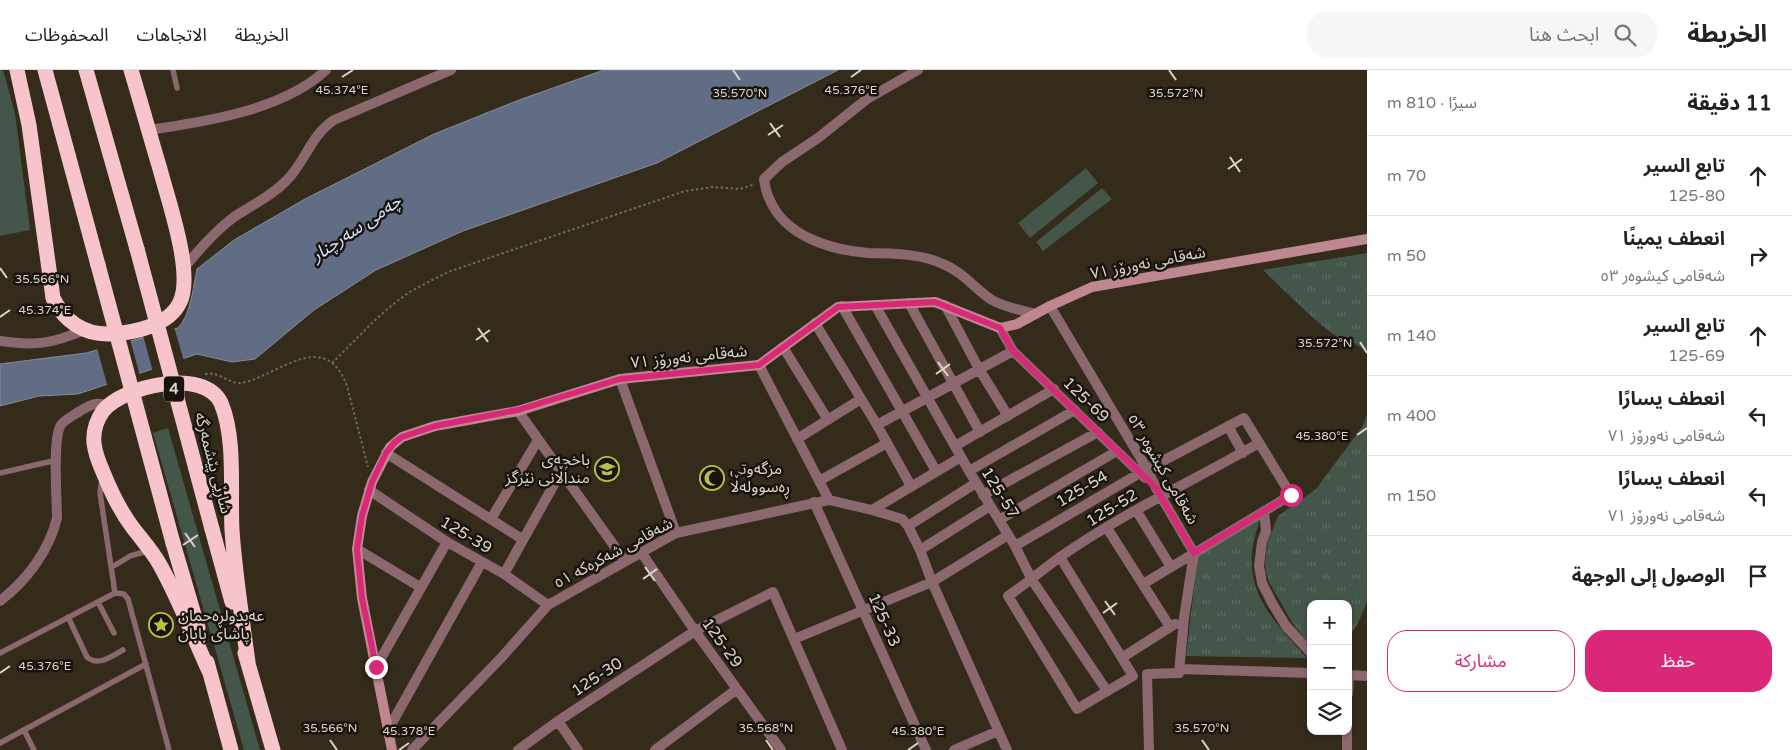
<!DOCTYPE html>
<html lang="ar">
<meta charset="utf-8">
<style>
body{margin:0;font-family:"Varela Round","Noto Sans Arabic",sans-serif;background:#f6f6f6;color:#222;direction:rtl}
.controls{position:absolute;right:15px;bottom:15px;display:grid;overflow:hidden;border-radius:10px;box-shadow:0 1px 4px #0004}
.controls button{width:45px;height:45px;display:grid;place-items:center;padding:0;border:0;border-bottom:1px solid #e0e0e0;background:#fff;color:#222;font:25px sans-serif}
.stop{position:absolute;width:15px;height:15px;margin:-11px;border:4px solid #db2777;border-radius:50%;background:#fff}
.stop.end{background:#db2777;border-color:#fff;box-shadow:0 1px 5px #0008}
.list{margin:0;padding:0;list-style:none}
h2{display:flex;justify-content:space-between;align-items:center;height:65px;margin:0;padding:0 20px;font-size:21px}
h2 small{font-size:16px;font-weight:400;color:#767676}
.list li{display:grid;grid-template-columns:32px 1fr auto;gap:15px;align-items:center;box-sizing:border-box;height:80px;padding:0 20px;border-top:1px solid #e0e0e0}
.list b{display:block;font-size:19px;white-space:nowrap}
.list p{margin:0;font-size:16px;white-space:nowrap;color:#767676}
.list em{font-size:16px;font-style:normal;color:#767676}
.actions{display:flex;gap:10px;padding:15px 20px}
.actions a{flex:1;padding:11px 0;border:1px solid #db2777;border-radius:20px;text-align:center;font-size:18px;color:#db2777}
.actions .main{background:#db2777;color:#fff}
.icon{flex:none;width:28px;height:28px;fill:none;stroke:currentColor;stroke-width:2;stroke-linecap:round;stroke-linejoin:round}
.map{position:relative;flex:none;width:1367px;height:680px;overflow:hidden;direction:ltr}
header{display:flex;align-items:center;gap:30px;box-sizing:border-box;height:70px;padding:0 25px;background:#fff;border-bottom:1px solid #e0e0e0}
header strong{font-size:24px}
nav{display:flex;gap:28px;margin-inline-start:auto;font-size:18px}
.search{width:350px;height:45px;background:#f6f6f6;display:flex;align-items:center;gap:12px;box-sizing:border-box;padding:0 18px;border-radius:20px;color:#767676;font-size:19px}
main{display:flex}
aside{flex:1;background:#fff}
.map>svg:first-child{display:block}
.green{fill:#445549}
.park{fill:url(#park-tufts)}
.water{fill:#616d85;stroke:#868c9a}
.pier{fill:#342b1a}
.lines{fill:none;stroke-linecap:round;stroke-linejoin:round}
.path{stroke:#716a5b;stroke-width:2;stroke-dasharray:2.5 2.5;stroke-linecap:butt}
.lane{stroke:#8b686d;stroke-width:5.5}
.street{stroke:#8b686d;stroke-width:10}
.secondary{stroke:#bf8891;stroke-width:10}
.highway{stroke:#f8c4cb;stroke-width:15}
.highway-bridge{stroke:#f8c4cb;stroke-width:15}
.route{stroke:#db2777;stroke-width:6}
.ticks{fill:none;stroke:#dbd5cb;stroke-width:2}
.labels{text-anchor:middle;dominant-baseline:central;stroke-width:5;stroke-linejoin:round;paint-order:stroke}
.shield{fill:#18140d;stroke:#a09b92;stroke-width:1}
.shield-label{font-size:15px;font-weight:bold;fill:#dbd5cb}
.street-label{font-size:16px;fill:#dbd5cb;stroke:#18140d}
.poi-label{font-size:16px;fill:#dbd5cb;stroke:#18140d;text-anchor:start}
.water-label{font-size:18px;font-style:italic;fill:#d4e2ff;stroke:#18140d}
.ticks-label{font-size:12px;text-anchor:middle;fill:#dbd5cb;stroke:#18140d;stroke-width:5;stroke-linejoin:round;paint-order:stroke}
</style>
<header>
<strong>الخريطة</strong>
<div class="search"><svg class="icon" aria-label="search" viewBox="0 0 24 24"><circle cx="10" cy="10" r="6"/><path d="M15 15l6 6"/></svg>ابحث هنا</div>
<nav><a>الخريطة</a><a>الاتجاهات</a><a>المحفوظات</a></nav>
</header>
<main>
<aside>
<h2>11 دقيقة<small>سيرًا · 810 m</small></h2>
<ul class="list">
<li><svg class="icon" aria-label="ahead" viewBox="0 0 24 24"><path d="M12 20V5M6 11l6-6 6 6"/></svg><div><b>تابع السير</b><p>125-80</p></div><em>70 m</em></li>
<li><svg class="icon" aria-label="right" viewBox="0 0 24 24"><path d="M7 20v-9h11M14 6l5 5-5 5"/></svg><div><b>انعطف يمينًا</b><p>شەقامی کیشوەر ٥٣</p></div><em>50 m</em></li>
<li><svg class="icon" aria-label="ahead" viewBox="0 0 24 24"><path d="M12 20V5M6 11l6-6 6 6"/></svg><div><b>تابع السير</b><p>125-69</p></div><em>140 m</em></li>
<li><svg class="icon" aria-label="left" viewBox="0 0 24 24"><path d="M17 20v-9H6M10 6l-5 5 5 5"/></svg><div><b>انعطف يسارًا</b><p>شەقامی نەورۆز ٧١</p></div><em>400 m</em></li>
<li><svg class="icon" aria-label="left" viewBox="0 0 24 24"><path d="M17 20v-9H6M10 6l-5 5 5 5"/></svg><div><b>انعطف يسارًا</b><p>شەقامی نەورۆز ٧١</p></div><em>150 m</em></li>
<li><svg class="icon" aria-label="arrive" viewBox="0 0 24 24"><path d="M6 21V4h12l-3 4 3 4H6"/></svg><div><b>الوصول إلى الوجهة</b></div></li>
</ul>
<div class="actions"><a class="main">حفظ</a><a>مشاركة</a></div>
</aside>
<div class="map">
<svg width="1367" height="680" viewBox="0 0 1367 680">
<defs>
<pattern id="park-tufts" width="24" height="20" patternUnits="userSpaceOnUse" patternTransform="scale(1.25)"><rect width="24" height="20" fill="#445549"/><path d="M3 7l-1-3M5 7V3M7 7l1-3M15 17l-1-3M17 17v-4M19 17l1-3" fill="none" stroke="#5e6d62"/></pattern>
</defs>
<rect width="100%" height="100%" fill="#342b1a"/>
<path class="green" d="M 0,0 L 3,0 L 15,43 L 30,160 L 0,166 Z
M 1086,98 L 1098,113 L 1030,168 L 1018,153 Z
M 1102,118 L 1112,129 L 1043,181 L 1036,172 Z
M 168,358 L 260,680 L 244,680 L 153,363 Z"/>
<path class="park" d="M 1367,183 L 1367,283 C 1359,272 1344,271 1333,264 C 1308,245 1286,222 1263,200 Z
M 1367,345 L 1367,532 L 1358,553 L 1348,569 L 1348,534 L 1311,534 L 1311,576 L 1293,554 L 1269,512 L 1266,502 L 1265,493 L 1268,471 L 1278,446 L 1316,419 L 1362,357 Z
M 1260,449 C 1255,465 1250,482 1252,499 C 1255,535 1285,563 1307,588 L 1186,586 L 1198,484 Z"/>
<path class="water" d="M 604,0 L 838,0 L 657,93 L 463,161 L 376,200 L 314,240 L 255,289 L 232,292 L 197,284 L 78,324 L 39,326 L 0,336 L 0,294 L 86,283 L 178,258 C 191,244 193,218 197,199 L 234,170 L 305,129 L 434,64 L 519,30 Z"/>
<path class="pier" d="M 174,257 L 184,291 L 153,302 L 143,265 Z
M 130,269 L 140,306 L 108,318 L 97,278 Z"/>
<g class="lines">
<path class="path" d="M 332,293 C 356,270 379,243 407,224 C 420,216 434,209 448,202 L 685,121 L 713,117 L 740,119 L 755,114
M 205,304 C 221,301 229,315 242,313 C 279,305 325,257 347,316 L 368,397"/>
<path class="lane" d="M 173,0 L 177,18
M 0,403 L 57,390
M 104,409 L 101,415 L 100,423 L 115,523
M 112,497 L 130,486 L 148,481
M 98,532 L 114,563
M 68,547 L 87,587 C 98,597 112,586 123,580
M 0,583 L 115,523 L 124,524 L 128,529 L 169,680
M 24,660 L 34,680
M 0,673 L 146,594"/>
<path class="street" d="M 918,0 L 867,29 L 818,68 L 782,92 L 764,109 C 765,116 766,122 769,128 C 784,166 830,180 868,183 C 893,184 919,183 943,194 C 963,202 975,219 992,230 C 1006,238 1021,240 1036,244
M 149,60 C 204,52 284,40 326,0
M 183,199 C 199,180 214,162 234,147 C 252,135 272,126 287,110 C 305,92 311,65 334,50 L 451,0
M 909,233 L 980,362
M 875,235 L 969,401 L 1015,476 L 1032,510 L 1107,621
M 945,235 L 979,299 L 1008,346
M 842,236 L 936,401
M 1050,236 L 1147,399 L 1156,418 L 1194,483 L 1184,548 L 1179,603 L 1147,604 L 1149,680
M 815,253 L 877,355 L 911,416
M 1000,258 L 1013,281 L 1145,408
M 0,271 C 35,276 52,274 84,260
M 783,277 L 828,350
M 759,295 L 829,430
M 620,309 L 676,463
M 518,341 L 625,491
M 877,355 L 1013,281
M 1228,356 L 1243,383
M 797,369 L 861,329
M 955,376 L 1054,319
M 386,383 L 522,469
M 969,401 L 1075,340
M 819,411 L 887,373
M 369,420 L 447,472 L 504,504 L 548,535
M 983,425 L 1098,362
M 814,432 L 926,680
M 872,440 L 961,387
M 1136,440 L 1171,497
M 1264,441 L 1266,461 L 1262,472 L 1259,496 L 1262,513 L 1272,533 L 1286,556 L 1311,583
M 491,449 L 538,370
M 999,450 L 1117,381
M 908,456 L 976,413
M 1107,458 L 1170,557
M 1015,476 L 1140,403 L 1244,348 L 1291,425 L 1143,514
M 357,479 L 420,517
M 920,480 L 990,436
M 641,482 L 695,561 L 781,680
M 1060,487 L 1133,606
M 504,504 L 561,402
M 0,531 C 27,510 49,481 57,448 C 57,429 52,368 61,355 C 65,349 74,345 80,341 C 90,335 97,331 109,336
M 794,569 L 932,512 L 1008,465
M 1123,587 L 1175,554
M 376,597 L 447,472
M 1180,599 L 1311,603
M 1348,605 L 1367,606
M 1133,606 L 1077,639 L 1008,526 C 1026,514 1042,500 1060,487 C 1123,443 1193,411 1259,373
M 1348,624 L 1349,605
M 558,651 L 578,680
M 388,660 L 482,492
M 412,680 L 501,588 L 548,535 L 676,463 L 829,430 L 872,440 L 902,449 L 908,456 L 920,480 L 932,512 L 1007,680
M 518,680 L 558,651 L 695,561 L 773,522 L 842,680
M 655,680 L 737,619
M 954,680 L 998,661
M 1347,680 L 1347,661"/>
<path class="secondary" d="M 392,680 L 362,528 L 357,479 L 362,446 L 372,412 L 390,377 L 402,367 L 435,356 L 518,341 L 620,309 L 759,295 L 838,237 L 935,232 L 1000,258 L 1017,254 L 1050,236 L 1092,217 L 1367,169"/>
<path class="highway" d="M 17,0 L 29,55 L 53,228 C 64,251 84,265 110,264 C 133,263 169,256 180,232 C 194,203 168,130 160,99 C 150,66 141,33 131,0
M 45,0 L 98,195
M 86,0 L 137,179
M 212,459 L 232,532
M 173,473 L 198,558
M 245,583 L 273,680
M 207,592 L 231,680
M 209,601 C 193,566 179,529 160,495 C 153,482 143,471 133,458 C 120,441 111,422 103,402 C 99,393 95,383 94,373 C 93,362 96,351 103,341 C 123,316 204,297 221,333 C 236,368 230,422 232,460 C 235,504 242,548 248,592"/>
<path class="highway-bridge" d="M 137,179 L 212,459
M 98,195 L 173,473"/>
</g>
<g class="lines">
<path class="route" d="M 376,597 L 362,528 L 357,479 L 362,446 L 372,412 L 386,383 L 395,372 L 402,367 L 435,356 L 518,340 L 620,309 L 759,295 L 838,237 L 935,232 L 1000,258 L 1013,281 L 1156,418 L 1194,483 L 1291,425"/>
</g>
<path class="ticks" d="M 733,0 L 740,10M 1169,0 L 1176,10M 342,7 L 353,0M 851,7 L 861,0M 770,53 L 780,67M 768,65 L 783,55M 1230,87 L 1240,102M 1228,99 L 1242,89M 0,198 L 7,208M 0,247 L 10,240M 478,258 L 488,272M 476,270 L 490,260M 1360,272 L 1367,283M 938,292 L 948,306M 936,304 L 950,294M 1357,365 L 1367,358M 185,463 L 195,477M 183,475 L 198,465M 645,497 L 655,511M 643,509 L 657,499M 1105,531 L 1115,545M 1103,543 L 1117,533M 0,603 L 10,596M 330,670 L 337,680M 766,670 L 773,680M 1202,670 L 1209,680M 399,680 L 409,673M 908,680 L 918,673"/>
<defs>
<symbol id="school-ring" viewBox="-11 -11 22 22"><circle r="9.5" fill="#18140d" stroke="#b9c046" stroke-width="1.5"/><path d="M0-5L7-2L0 1L-7-2ZM-4 1L0 2.5L4 1V4Q0 6-4 4Z" fill="#b9c046"/></symbol>
<symbol id="mosque-ring" viewBox="-11 -11 22 22"><circle r="9.5" fill="#18140d" stroke="#b9c046" stroke-width="1.5"/><path d="M3.5-4.9A6 6 0 1 0 3.5 4.9A5 5 0 1 1 3.5-4.9Z" fill="#b9c046"/></symbol>
<symbol id="sight-ring" viewBox="-11 -11 22 22"><circle r="9.5" fill="#18140d" stroke="#b9c046" stroke-width="1.5"/><path d="M0-6L1.8-2.2L6-1.7L2.9 1.2L3.7 5.4L0 3.3L-3.7 5.4L-2.9 1.2L-6-1.7L-1.8-2.2Z" fill="#b9c046"/></symbol>
</defs>
<g fill-rule="evenodd">
<use href="#school-ring" x="593" y="385" width="28" height="28"/>
<use href="#mosque-ring" x="698" y="394" width="28" height="28"/>
<use href="#sight-ring" x="147" y="541" width="28" height="28"/>
</g>
<g class="labels">
<rect class="shield" x="164" y="306.5" width="20" height="25" rx="4"/>
<g class="shield-label">
<text x="174" y="319">4</text>
</g>
<g class="street-label">
<text transform="translate(1148 193) rotate(-11)">شەقامی نەورۆز ٧١</text>
<text transform="translate(689 287) rotate(-6)">شەقامی نەورۆز ٧١</text>
<text transform="translate(1086 330) rotate(44)">125-69</text>
<text transform="translate(213 393) rotate(75)">شاڕێی پێشمەرگە</text>
<text transform="translate(1163 399) rotate(60)">شەقامی کیشوەر ٥٣</text>
<text transform="translate(1082 419) rotate(-30)">125-54</text>
<text transform="translate(1000 423) rotate(58)">125-57</text>
<text transform="translate(1112 438) rotate(-31)">125-52</text>
<text transform="translate(466 465) rotate(31)">125-39</text>
<text transform="translate(613 483) rotate(-28)">شەقامی شەکرەکە ٥١</text>
<text transform="translate(884 550) rotate(66)">125-33</text>
<text transform="translate(722 573) rotate(54)">125-29</text>
<text transform="translate(597 607) rotate(-33)">125-30</text>
</g>
<g class="poi-label">
<text x="590" y="390" text-anchor="end">باخچەی<tspan x="590" dy="18">منداڵانی نێرگز</tspan></text>
<text x="730" y="399">مزگەوتی<tspan x="730" dy="18">ڕەسوولەڵا</tspan></text>
<text x="178" y="546">عەبدولڕەحمان<tspan x="178" dy="18">پاشای بابان</tspan></text>
</g>
<g class="water-label">
<text transform="translate(356 158) rotate(-34)">چەمی سەرچنار</text>
</g>
</g>
<g class="ticks-label">
<text x="342" y="24">45.374°E</text>
<text x="851" y="24">45.376°E</text>
<text x="740" y="27">35.570°N</text>
<text x="1176" y="27">35.572°N</text>
<text x="42" y="213">35.566°N</text>
<text x="45" y="244">45.374°E</text>
<text x="1325" y="277">35.572°N</text>
<text x="1322" y="370">45.380°E</text>
<text x="45" y="600">45.376°E</text>
<text x="330" y="662">35.566°N</text>
<text x="766" y="662">35.568°N</text>
<text x="1202" y="662">35.570°N</text>
<text x="409" y="665">45.378°E</text>
<text x="918" y="665">45.380°E</text>
</g>
</svg>
<div class="controls">
<button>+</button>
<button>−</button>
<button><svg class="icon" aria-label="layers" viewBox="0 0 24 24"><path d="M12 4l9 5-9 5-9-5zM3 14l9 5 9-5"/></svg></button>
</div>
<div class="stop" style="left:1291px;top:425px"></div>
<div class="stop end" style="left:376px;top:597px"></div>
</div>
</main>
